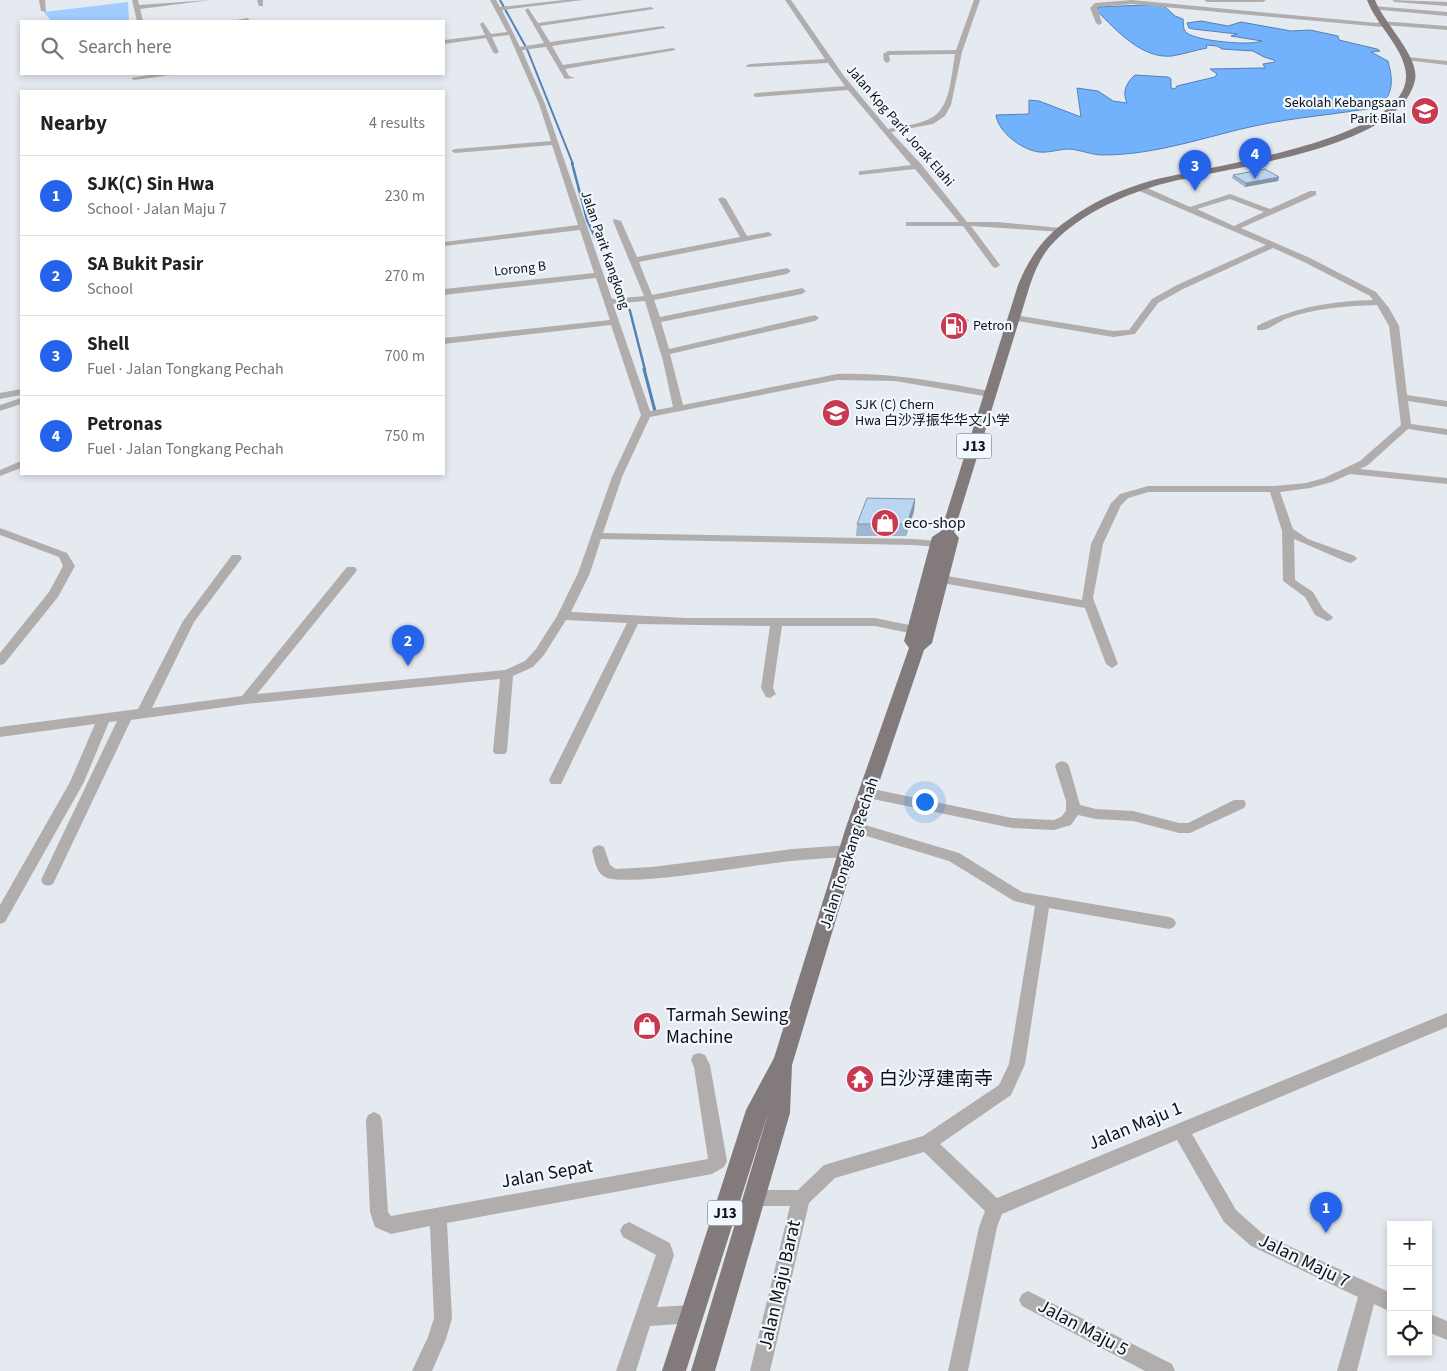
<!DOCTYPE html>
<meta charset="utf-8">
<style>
body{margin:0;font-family:"Source Sans 3","Noto Sans SC",sans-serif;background:#f2f2f2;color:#222}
.controls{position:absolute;right:15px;bottom:15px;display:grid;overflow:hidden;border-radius:0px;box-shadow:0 2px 8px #0003}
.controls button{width:45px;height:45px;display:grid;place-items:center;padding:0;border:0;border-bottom:1px solid #e0e0e0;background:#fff;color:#222;font:25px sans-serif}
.you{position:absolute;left:924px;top:801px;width:18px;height:18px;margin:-12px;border:4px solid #fff;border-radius:50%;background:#1a73e8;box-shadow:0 0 0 8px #1a73e833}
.badge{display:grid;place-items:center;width:32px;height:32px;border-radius:50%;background:#2563eb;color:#fff;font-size:16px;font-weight:700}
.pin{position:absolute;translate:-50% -41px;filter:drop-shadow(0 1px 2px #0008)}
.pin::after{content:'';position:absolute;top:26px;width:18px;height:15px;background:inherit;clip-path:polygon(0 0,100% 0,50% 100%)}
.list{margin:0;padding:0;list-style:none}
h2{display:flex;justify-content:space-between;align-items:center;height:65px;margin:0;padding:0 20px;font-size:21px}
h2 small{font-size:16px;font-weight:400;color:#767676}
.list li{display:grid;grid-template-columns:32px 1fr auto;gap:15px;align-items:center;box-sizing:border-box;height:80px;padding:0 20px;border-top:1px solid #e0e0e0}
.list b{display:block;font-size:19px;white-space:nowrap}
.list p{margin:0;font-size:16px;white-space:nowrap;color:#767676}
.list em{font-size:16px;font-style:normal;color:#767676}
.icon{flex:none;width:28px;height:28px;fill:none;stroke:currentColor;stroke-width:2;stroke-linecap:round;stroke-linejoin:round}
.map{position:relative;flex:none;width:1447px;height:1371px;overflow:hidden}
.search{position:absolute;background:#fff;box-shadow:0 2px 8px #0003;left:20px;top:20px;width:425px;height:55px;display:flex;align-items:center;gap:12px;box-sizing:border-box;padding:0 18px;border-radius:0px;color:#767676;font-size:19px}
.panel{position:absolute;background:#fff;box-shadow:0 2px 8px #0003;left:20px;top:90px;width:425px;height:385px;border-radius:0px}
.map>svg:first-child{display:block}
.green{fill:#a1ccfe}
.water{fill:#72b1fb;stroke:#5481b5}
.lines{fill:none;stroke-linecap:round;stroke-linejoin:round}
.stream-far2{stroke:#5481b5;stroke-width:2}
.stream-far1{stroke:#5481b5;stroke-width:2.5}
.stream{stroke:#5481b5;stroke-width:3}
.minor{fill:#b1adad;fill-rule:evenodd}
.major{fill:#827a7b;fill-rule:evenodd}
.wall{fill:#a1b6d0}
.shaded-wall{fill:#8394a9}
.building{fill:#bbd4f2;stroke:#8394a9}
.labels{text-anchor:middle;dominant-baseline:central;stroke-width:4.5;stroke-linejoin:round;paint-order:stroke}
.far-poi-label{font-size:14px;fill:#0f1113;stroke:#f1f7fe;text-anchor:start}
.far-street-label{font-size:14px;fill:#0f1113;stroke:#f1f7fe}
.shield{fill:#f1f7fe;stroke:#53565a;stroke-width:1}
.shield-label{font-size:15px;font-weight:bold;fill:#0f1113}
.poi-label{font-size:16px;fill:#0f1113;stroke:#f1f7fe;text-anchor:start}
.street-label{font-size:16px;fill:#0f1113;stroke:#f1f7fe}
.near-poi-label{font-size:19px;fill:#0f1113;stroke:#f1f7fe;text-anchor:start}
.near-street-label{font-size:19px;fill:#0f1113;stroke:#f1f7fe}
</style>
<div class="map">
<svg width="1447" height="1371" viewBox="0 0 1447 1371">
<rect width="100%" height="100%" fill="#e4eaf0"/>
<path class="green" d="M 128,2 L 129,21 L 51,21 L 44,12 Z"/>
<path class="water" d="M 1145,5 L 1164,6 L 1175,16 L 1183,19 C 1184,24 1182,29 1187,33 C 1197,41 1250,46 1262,41 L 1231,36 L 1237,34 L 1193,29 L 1189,28 L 1187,23 L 1201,21 L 1228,26 L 1241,22 L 1291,31 L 1310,30 L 1338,36 L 1339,40 L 1377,49 L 1380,51 L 1371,52 L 1388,61 C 1393,80 1394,93 1379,107 C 1339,114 1298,117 1259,125 C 1207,136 1157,155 1103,155 C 1092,155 1081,150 1069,149 C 1059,149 1050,153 1039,152 C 1022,150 998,132 996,115 L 1029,114 L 1029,100 L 1039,101 L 1081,117 L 1077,88 L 1098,91 L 1113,101 L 1127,103 C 1122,92 1126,83 1135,75 L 1168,77 L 1171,79 L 1171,88 L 1175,89 L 1177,86 L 1215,77 L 1217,74 L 1210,69 L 1259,68 L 1265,68 L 1263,64 L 1275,62 L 1274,60 L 1264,57 L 1253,51 L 1222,49 L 1217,46 L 1206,45 L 1207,48 C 1196,50 1184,54 1172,56 C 1142,59 1117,31 1097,11 L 1098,7 Z"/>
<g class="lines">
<path class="stream-far2" d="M 500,0 L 527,49 L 573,164"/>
<path class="stream-far1" d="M 572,163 L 587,220 L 630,311 L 645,370"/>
<path class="stream" d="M 644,369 L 655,411"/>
<path class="minor" d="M 39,0 L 45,0 L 46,12 L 41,11 Z
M 132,0 L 138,0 L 139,5 L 211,0 L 140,9 L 143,21 L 137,21 Z
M 257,0 L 263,0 L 263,6 L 259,6 Z
M 490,0 L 496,0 L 500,7 L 564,0 L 583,0 L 502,10 L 520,47 L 544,43 L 525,10 L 528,8 L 538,23 L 651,7 L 654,9 L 540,26 L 550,42 L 663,26 L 666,28 L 552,46 L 563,65 L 673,48 L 676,50 L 565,69 L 569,76 L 575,78 L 565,79 L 546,47 L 522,50 L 545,104 L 612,299 L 644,296 L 613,221 L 614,219 L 621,221 L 637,257 L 740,237 L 718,199 L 722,197 L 726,199 L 747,236 L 768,232 L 772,234 L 771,236 L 639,262 L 652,295 L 787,268 L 791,271 L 787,274 L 654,300 L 660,317 L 802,288 L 806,291 L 802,294 L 661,322 L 669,349 L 815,315 L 819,318 L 815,321 L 670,354 L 683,405 L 837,374 C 889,372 939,382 990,391 L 995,394 L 990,397 L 895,381 L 837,380 L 650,417 L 622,477 L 603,533 L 914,539 L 948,542 L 954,545 L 948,548 L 914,545 L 601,539 L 590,573 L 571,612 L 686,618 L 875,618 L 924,628 L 930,632 L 924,636 L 875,626 L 782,626 L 773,688 L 776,694 L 770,698 L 766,697 L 761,688 L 770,626 L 638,624 L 563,780 L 561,784 L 551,784 L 549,780 L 627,623 L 566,620 L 544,655 L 533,667 L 513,676 L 507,751 L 505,754 L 495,754 L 493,751 L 500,679 L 246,704 L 131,720 L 53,884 L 48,886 L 43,884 L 41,880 L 117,721 L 109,722 L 84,782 L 5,922 L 0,924 L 0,905 L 70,782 L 95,724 L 0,737 L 0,727 L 138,709 L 183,621 L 232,555 L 240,555 L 242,558 L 194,622 L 152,708 L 242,696 L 347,567 L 355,567 L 357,570 L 355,573 L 257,694 L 505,670 L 525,661 L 536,649 L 557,616 L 578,573 L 612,477 L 641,415 L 611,325 L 444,344 L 444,338 L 610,320 L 596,278 L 444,295 L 444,289 L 594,273 L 580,230 L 444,246 L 444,242 L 578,225 L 552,145 L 455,153 L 451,151 L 455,149 L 551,141 L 539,104 L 509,35 L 492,37 L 499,52 L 496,54 L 493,52 L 486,38 L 444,44 L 444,40 L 485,35 L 480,24 L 483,22 L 491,34 L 507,32 ZM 645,301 L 663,361 L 673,407 L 650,411 L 613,304 Z
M 785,0 L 791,0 L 844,76 L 888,129 C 901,126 917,125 929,119 C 951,110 951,75 955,54 L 889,55 L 890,61 L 887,63 L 884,61 L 883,54 L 888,51 L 956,50 L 974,0 L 980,0 L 962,52 L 951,105 L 945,116 L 933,124 L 891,132 L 921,164 L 967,222 L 998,222 L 1061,228 L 1065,230 L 1064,232 L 971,226 L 1000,265 L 996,268 L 993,267 L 963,226 L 906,226 L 906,222 L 959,222 L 915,169 L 859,175 L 859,171 L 862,171 L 911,165 L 848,90 L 756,97 L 753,95 L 756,93 L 845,86 L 828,63 L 747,67 L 746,66 L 749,64 L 825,59 Z
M 1132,0 L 1377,23 L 1380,21 L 1447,26 L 1447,30 L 1385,25 L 1382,27 L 1132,4 L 1097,7 L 1102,23 L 1099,25 L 1096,23 L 1090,8 L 1095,3 Z
M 1204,0 L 1266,0 L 1263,2 L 1207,2 Z
M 1392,0 L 1447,2 L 1447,6 L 1395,2 Z
M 1373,6 L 1447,12 L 1447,16 L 1371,9 Z
M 248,18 L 250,21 L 230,21 Z
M 1408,57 L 1447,61 L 1447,65 L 1406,60 L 1405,59 Z
M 156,74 L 177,74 L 134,80 L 131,78 Z
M 1137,186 L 1143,186 L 1190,207 L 1230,194 L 1270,209 L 1310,191 L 1316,191 L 1316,195 L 1241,228 L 1310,258 L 1376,292 L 1389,308 L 1399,326 L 1407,395 L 1447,401 L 1447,407 L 1408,401 L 1411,424 L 1447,429 L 1447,435 L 1408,429 L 1368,465 L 1360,469 L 1447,478 L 1447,484 L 1350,474 L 1332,482 L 1310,488 L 1280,492 L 1293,529 L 1308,539 L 1355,556 L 1357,559 L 1351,563 L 1347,562 L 1294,539 L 1295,580 L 1313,592 L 1323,609 L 1333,617 L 1331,620 L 1327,621 L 1315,615 L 1305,597 L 1283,581 L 1282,531 L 1270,492 L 1149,492 L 1128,498 L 1121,505 L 1103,544 L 1093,598 L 1118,664 L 1112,668 L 1106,664 L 1085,608 L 942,583 L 936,579 L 942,575 L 1082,600 L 1091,544 L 1111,503 L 1120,494 L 1148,486 L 1274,486 L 1306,483 L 1324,478 L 1360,461 L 1401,425 L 1389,326 L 1377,305 C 1346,306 1315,308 1285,319 C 1277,323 1266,332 1257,330 L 1257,326 C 1294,307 1332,301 1373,300 L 1370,296 L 1304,262 L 1273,248 L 1183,289 L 1158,303 L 1135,334 L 1113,337 L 1011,320 L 1011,316 L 1014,315 L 1113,331 L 1129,330 L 1152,299 L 1177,285 L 1266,245 L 1137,190 ZM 1230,199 L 1264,212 L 1234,226 L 1197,209 Z
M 21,389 L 21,395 L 0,399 L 0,393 Z
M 21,398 L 21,404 L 0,411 L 0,405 Z
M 21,461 L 21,468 L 0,476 L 0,470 Z
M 0,528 L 67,553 L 75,566 L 58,597 L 4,664 L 0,665 L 0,653 L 49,592 L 63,566 L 59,557 L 0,535 Z
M 1062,761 L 1067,763 L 1069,766 L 1080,805 L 1096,809 L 1133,811 L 1179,823 L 1188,823 L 1234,800 L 1244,800 L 1246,804 L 1244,808 L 1190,833 L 1179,833 L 1133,821 L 1096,819 L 1078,815 L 1071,825 L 1054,830 L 1012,828 L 868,798 L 863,797 L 861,793 L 863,789 L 868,788 L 1012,818 L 1054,820 L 1061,817 L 1066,811 L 1066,801 L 1055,766 L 1057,763 Z
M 855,822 L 959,853 L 1022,892 L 1169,917 L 1174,919 L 1176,923 L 1174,927 L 1169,929 L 1049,908 L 1025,1064 L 1011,1095 L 940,1144 L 997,1198 L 1447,1013 L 1447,1027 L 1192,1134 L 1236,1210 L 1263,1234 L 1391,1293 L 1391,1312 L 1374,1304 L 1357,1371 L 1337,1371 L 1358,1297 L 1251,1246 L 1224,1222 L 1177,1140 L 1002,1214 L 997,1227 L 968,1371 L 948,1371 L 979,1227 L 985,1211 L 924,1152 L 835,1178 L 809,1203 L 770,1371 L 750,1371 L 790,1206 L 754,1206 L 748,1204 L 745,1198 L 748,1192 L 754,1190 L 798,1190 L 824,1165 L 923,1136 L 999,1085 L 1009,1064 L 1035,906 L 1014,901 L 949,861 L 850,831 L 848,827 L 850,823 Z
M 599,845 L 604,847 L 610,865 L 616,869 L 652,867 L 793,849 L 848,845 L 853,847 L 855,851 L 853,855 L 848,857 C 829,858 810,859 791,861 C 759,864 626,888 605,877 C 596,873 595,860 592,851 L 594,847 Z
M 699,1053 L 705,1055 L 710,1065 L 727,1161 L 724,1167 L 712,1174 L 447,1223 L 452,1318 L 446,1339 L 432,1371 L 412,1371 L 428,1337 L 434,1318 L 430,1226 L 391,1234 L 375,1227 L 370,1212 L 366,1120 L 368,1115 L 374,1112 L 380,1115 L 382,1120 L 388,1212 L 391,1216 L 708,1159 L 694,1067 L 691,1060 L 693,1055 Z
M 629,1222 L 670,1243 L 674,1255 L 657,1307 L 692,1305 L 699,1307 L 701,1314 L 699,1321 L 692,1323 L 650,1326 L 636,1371 L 616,1371 L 656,1255 L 623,1237 L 620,1231 L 623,1225 Z
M 1028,1291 L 1172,1364 L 1175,1371 L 1145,1371 L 1022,1306 L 1019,1300 L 1022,1294 Z
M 1428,1313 L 1447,1321 L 1447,1340 L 1428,1332 Z"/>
<path class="major" d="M 1367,0 L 1375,0 C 1383,22 1420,57 1415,80 C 1400,152 1216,168 1155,186 C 1119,197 1080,215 1054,242 C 1042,254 1035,270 1030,285 L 954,532 L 959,538 L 932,643 L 924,650 L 864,827 L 792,1065 L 790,1113 L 715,1371 L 691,1371 L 769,1110 L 686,1371 L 662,1371 L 746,1110 L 774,1058 L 846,827 L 909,648 L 904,641 L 932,537 L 941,531 L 1018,285 C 1029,258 1044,236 1068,220 C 1092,202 1122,189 1150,181 C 1201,167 1405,142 1406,77 C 1407,51 1376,25 1367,0 Z"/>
</g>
<path class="wall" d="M 1233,175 L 1279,177 L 1278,181 L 1245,187 L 1232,178 Z
M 968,324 L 965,336 L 950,334 L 950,330 Z
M 915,499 L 914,511 L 906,536 L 856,536 L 857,524 Z"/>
<path class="shaded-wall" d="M 1279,177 L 1278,181 L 1245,187 L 1246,183 Z
M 915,499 L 914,511 L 906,536 L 907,524 Z"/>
<path class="building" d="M 1265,169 L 1279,177 L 1246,183 L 1233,175 Z
M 954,318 L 968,320 L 965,332 L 950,330 Z
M 867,498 L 915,499 L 907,524 L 857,524 Z"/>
<defs>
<symbol id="school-disc" viewBox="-11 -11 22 22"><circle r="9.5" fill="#c93950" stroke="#f1f7fe"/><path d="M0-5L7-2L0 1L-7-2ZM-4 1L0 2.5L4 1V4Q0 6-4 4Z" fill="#fff"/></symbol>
<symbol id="fuel-disc" viewBox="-11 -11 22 22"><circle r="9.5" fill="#c93950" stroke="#f1f7fe"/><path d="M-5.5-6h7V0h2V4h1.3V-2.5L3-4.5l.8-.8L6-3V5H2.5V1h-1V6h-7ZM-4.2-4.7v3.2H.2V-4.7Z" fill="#fff"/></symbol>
<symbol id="shop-disc" viewBox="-11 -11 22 22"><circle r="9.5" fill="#c93950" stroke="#f1f7fe"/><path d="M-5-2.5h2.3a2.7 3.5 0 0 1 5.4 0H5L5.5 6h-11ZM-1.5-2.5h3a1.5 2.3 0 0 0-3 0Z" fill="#fff"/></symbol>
<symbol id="temple-disc" viewBox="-11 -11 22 22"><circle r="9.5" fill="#c93950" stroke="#f1f7fe"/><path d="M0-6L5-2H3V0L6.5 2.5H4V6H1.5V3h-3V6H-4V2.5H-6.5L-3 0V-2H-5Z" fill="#fff"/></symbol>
</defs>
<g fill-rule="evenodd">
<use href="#school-disc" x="1409" y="95" width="32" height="32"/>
<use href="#fuel-disc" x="938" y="310" width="32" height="32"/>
<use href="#school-disc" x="820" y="397" width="32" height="32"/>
<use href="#shop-disc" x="869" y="507" width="32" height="32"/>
<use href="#shop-disc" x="631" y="1010" width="32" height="32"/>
<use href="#temple-disc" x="844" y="1063" width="32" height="32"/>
</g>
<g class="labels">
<g class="far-poi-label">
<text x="1406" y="103" text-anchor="end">Sekolah Kebangsaan<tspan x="1406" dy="16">Parit Bilal</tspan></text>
<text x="973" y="326">Petron</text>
<text x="855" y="405">SJK (C) Chern<tspan x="855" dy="16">Hwa 白沙浮振华华文小学</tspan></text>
</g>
<g class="far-street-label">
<text transform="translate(900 126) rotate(49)">Jalan Kpg Parit Jorak Elahi</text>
<text transform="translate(605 250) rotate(71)">Jalan Parit Kangkong</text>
<text transform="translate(520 269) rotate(-6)">Lorong B</text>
</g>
<g class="shield">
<rect x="956.5" y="433.5" width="35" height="25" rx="4"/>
<rect x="707.5" y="1200.5" width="35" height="25" rx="4"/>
</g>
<g class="shield-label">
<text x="974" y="446">J13</text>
<text x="725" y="1213">J13</text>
</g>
<g class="poi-label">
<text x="904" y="523">eco-shop</text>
</g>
<g class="street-label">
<text transform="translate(849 853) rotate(-72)">Jalan Tongkang Pechah</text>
</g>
<g class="near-poi-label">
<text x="666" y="1015">Tarmah Sewing<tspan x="666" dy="22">Machine</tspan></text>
<text x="879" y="1079">白沙浮建南寺</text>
</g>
<g class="near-street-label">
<text transform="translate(1135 1126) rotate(-22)">Jalan Maju 1</text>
<text transform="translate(547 1174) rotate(-10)">Jalan Sepat</text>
<text transform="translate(1304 1261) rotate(26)">Jalan Maju 7</text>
<text transform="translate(780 1285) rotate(-77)">Jalan Maju Barat</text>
<text transform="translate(1083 1328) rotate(28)">Jalan Maju 5</text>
</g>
</g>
</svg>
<div class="controls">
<button>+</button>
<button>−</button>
<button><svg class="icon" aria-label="locate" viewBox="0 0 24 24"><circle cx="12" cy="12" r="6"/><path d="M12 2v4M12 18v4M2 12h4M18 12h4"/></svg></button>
</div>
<div class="you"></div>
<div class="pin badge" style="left:1326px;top:1233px">1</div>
<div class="pin badge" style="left:408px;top:666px">2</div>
<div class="pin badge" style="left:1195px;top:191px">3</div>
<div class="pin badge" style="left:1255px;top:179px">4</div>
<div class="search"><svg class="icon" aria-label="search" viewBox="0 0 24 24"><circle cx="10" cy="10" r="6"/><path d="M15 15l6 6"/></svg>Search here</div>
<section class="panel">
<h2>Nearby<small>4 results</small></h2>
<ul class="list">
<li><span class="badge">1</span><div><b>SJK(C) Sin Hwa</b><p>School · Jalan Maju 7</p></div><em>230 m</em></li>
<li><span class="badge">2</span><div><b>SA Bukit Pasir</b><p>School</p></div><em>270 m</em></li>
<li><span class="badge">3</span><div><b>Shell</b><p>Fuel · Jalan Tongkang Pechah</p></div><em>700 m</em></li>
<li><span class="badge">4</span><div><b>Petronas</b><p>Fuel · Jalan Tongkang Pechah</p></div><em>750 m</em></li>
</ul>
</section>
</div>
